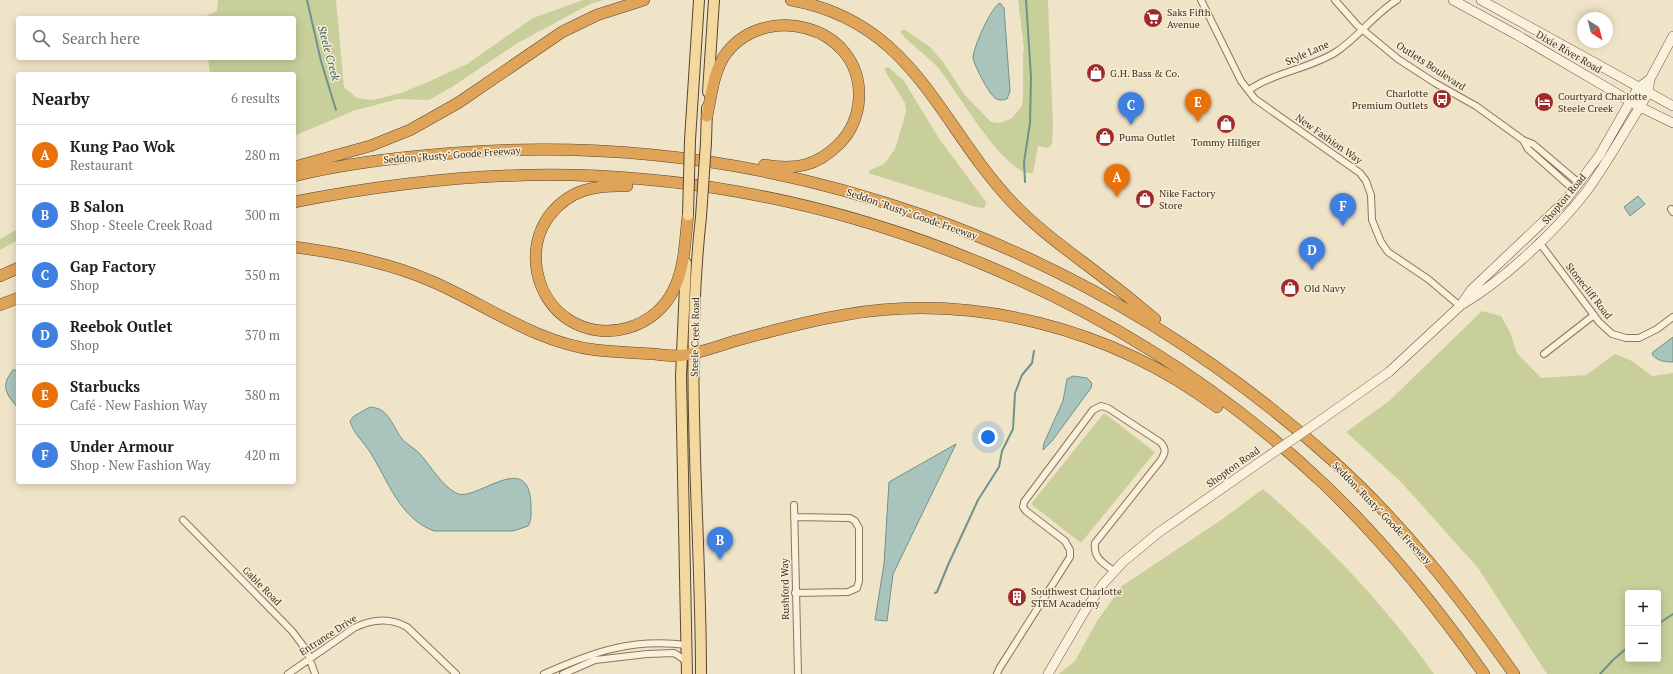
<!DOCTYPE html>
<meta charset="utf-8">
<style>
body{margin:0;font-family:"PT Serif",serif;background:#f6f6f6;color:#202124}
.controls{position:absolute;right:12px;bottom:12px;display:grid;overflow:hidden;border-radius:4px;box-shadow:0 2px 10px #0003}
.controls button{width:36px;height:36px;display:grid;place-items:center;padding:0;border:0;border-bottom:1px solid #e0e0e0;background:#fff;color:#202124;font:20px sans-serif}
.compass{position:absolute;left:1577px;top:12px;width:36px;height:36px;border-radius:50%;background:#fff;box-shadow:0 2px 10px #0003;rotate:144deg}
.you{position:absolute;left:988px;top:437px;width:14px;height:14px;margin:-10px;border:3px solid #fff;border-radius:50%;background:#1a73e8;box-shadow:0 0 0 6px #1a73e833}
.badge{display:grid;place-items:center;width:26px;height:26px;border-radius:50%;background:#7c3aed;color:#fff;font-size:13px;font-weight:700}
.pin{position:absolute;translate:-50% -33px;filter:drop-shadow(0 1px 2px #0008)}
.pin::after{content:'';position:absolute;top:21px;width:14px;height:12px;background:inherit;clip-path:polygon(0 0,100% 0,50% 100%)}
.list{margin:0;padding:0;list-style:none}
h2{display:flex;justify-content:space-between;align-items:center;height:52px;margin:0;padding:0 16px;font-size:17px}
h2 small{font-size:13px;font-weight:400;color:#757577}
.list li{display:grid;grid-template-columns:26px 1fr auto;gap:12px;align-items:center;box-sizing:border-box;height:60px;padding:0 16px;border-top:1px solid #e0e0e0}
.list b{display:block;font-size:15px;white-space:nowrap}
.list p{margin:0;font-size:13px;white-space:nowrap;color:#757577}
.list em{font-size:13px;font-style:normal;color:#757577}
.icon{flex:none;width:22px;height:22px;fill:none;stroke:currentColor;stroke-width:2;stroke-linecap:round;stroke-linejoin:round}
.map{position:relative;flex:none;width:1673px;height:674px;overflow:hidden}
.search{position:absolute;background:#fff;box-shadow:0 2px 10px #0003;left:16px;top:16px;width:280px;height:44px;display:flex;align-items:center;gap:10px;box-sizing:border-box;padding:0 14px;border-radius:4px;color:#757577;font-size:15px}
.panel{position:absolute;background:#fff;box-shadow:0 2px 10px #0003;left:16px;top:72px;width:280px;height:412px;border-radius:4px}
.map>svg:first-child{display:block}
.green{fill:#c9cf9b;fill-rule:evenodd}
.water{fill:#a9c4bc;stroke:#6f938a}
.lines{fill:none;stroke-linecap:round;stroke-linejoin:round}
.stream{stroke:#6f938a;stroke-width:2}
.street-casing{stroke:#8d765c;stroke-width:8}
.secondary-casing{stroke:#6f573f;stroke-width:10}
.primary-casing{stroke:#5b4430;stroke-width:12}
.highway-casing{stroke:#5b4430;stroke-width:12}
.street{stroke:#faf1dc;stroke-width:6}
.secondary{stroke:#faf1dc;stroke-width:9}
.primary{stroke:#f3d9a0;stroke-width:10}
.highway{stroke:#e0a458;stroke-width:11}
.secondary-bridge-casing{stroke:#6f573f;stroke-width:10;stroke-linecap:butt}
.primary-bridge-casing{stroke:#5b4430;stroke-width:12;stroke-linecap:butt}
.secondary-bridge{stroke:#faf1dc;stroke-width:9}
.primary-bridge{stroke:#f3d9a0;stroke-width:10}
.labels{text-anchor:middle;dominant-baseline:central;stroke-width:3;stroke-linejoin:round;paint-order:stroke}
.poi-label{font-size:10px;fill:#3d2e20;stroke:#f7eed8;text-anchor:start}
.street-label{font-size:10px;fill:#3d2e20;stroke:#f7eed8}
.water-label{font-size:11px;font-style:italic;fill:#2f5d5a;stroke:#f7eed8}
</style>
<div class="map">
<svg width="1673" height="674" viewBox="0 0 1673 674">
<rect width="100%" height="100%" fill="#f0e4c8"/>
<path class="green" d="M 218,0 L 336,0 L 344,87 L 357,98 L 373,100 L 401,93 L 430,81 L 467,64 L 533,18 L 583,0 L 604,0 L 590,4 L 516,44 L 452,87 L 429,100 L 398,99 L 353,111 L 294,136 L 294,74 L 210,74 L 208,58 L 294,58 L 294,18 L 202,18 L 217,11 Z
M 1018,0 L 1048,0 L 1053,128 L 1052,144 L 1048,148 L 1038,146 L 1033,173 C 1007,179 956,90 940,70 C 928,56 912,46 900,32 L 902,30 L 905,30 L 930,47 L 943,62 L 964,94 L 991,122 L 999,123 L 1006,121 L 1012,118 L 1022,106 L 1023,98 L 1023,53 L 1024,48 Z
M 888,67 L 904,81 L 938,137 L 986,202 L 985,207 L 983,208 L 976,207 L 868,173 L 870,170 L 884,164 L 895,149 L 906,112 L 905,103 L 885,71 L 885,68 Z
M 18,229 L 18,240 L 0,250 L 0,239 Z
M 1482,311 L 1501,316 L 1510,332 L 1517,353 L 1541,378 L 1586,375 L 1615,354 L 1632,361 L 1652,376 L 1673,373 L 1673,674 L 1547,674 L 1478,568 L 1401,482 L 1346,432 L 1389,401 ZM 1628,593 L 1658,593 L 1658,659 L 1628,659 Z
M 1104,413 L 1155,452 L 1081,543 L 1031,504 Z
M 1263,489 C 1328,545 1384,604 1434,674 L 1059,674 L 1075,661 L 1097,621 L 1122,586 L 1221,520 Z"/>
<path class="water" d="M 1000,3 L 1004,8 L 1010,91 L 1007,99 C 1003,100 999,101 995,98 C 989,94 974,65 973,58 C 973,48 991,7 1000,3 Z
M 1638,196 L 1645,204 L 1630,216 L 1624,207 Z
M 1673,337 L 1673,362 C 1666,362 1656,361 1652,354 L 1653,352 Z
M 13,370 L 18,370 L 18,408 C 6,394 0,386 13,370 Z
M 1073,376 L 1087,378 L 1092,383 L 1091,388 L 1052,441 L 1043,450 L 1044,443 L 1063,401 L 1067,379 Z
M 370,407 C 390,408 392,427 403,440 C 408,445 414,448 419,453 C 431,466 441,485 456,493 C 475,504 530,446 531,506 C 531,513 532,520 528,526 L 513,531 L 434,531 C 399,518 388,480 370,452 C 363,441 353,433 350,421 L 354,416 Z
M 956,444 L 893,574 L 887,621 L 875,620 L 884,564 L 889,482 Z"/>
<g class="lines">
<path class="stream" d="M 307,0 L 321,61 L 336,110
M 1025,182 L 1024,162 L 1030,123 L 1031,77 L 1026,0
M 935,593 L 937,592 L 948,565 L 978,500 L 999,467 L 1002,451 L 1013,429 L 1015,393 L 1022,375 L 1032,363 L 1034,351
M 1658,624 L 1673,614
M 1600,674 L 1613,660 L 1628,647"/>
<defs>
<path id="street" d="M 1201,0 L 1241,81 L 1255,99 L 1360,173 L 1366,181 L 1371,195 L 1372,220 L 1381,242 L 1388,252 L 1428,279 L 1460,306
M 1335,0 L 1357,25 L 1398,59 L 1435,83 L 1476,106 L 1523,140 L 1533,144 L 1579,183
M 1249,90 C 1275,72 1309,69 1336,52 C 1359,37 1374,14 1397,0
M 1523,140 L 1528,149 L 1574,190
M 1671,209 L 1673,212
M 1539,242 L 1599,322 L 1612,334 L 1626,338 L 1639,338 L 1657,329 L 1673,317
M 1544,354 L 1594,315
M 794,505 L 798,674
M 794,517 L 850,518 L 855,521 L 859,528 L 859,581 L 857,588 L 848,592 L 795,593
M 183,520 L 292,631 L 307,651 L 315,674
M 288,674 L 354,628 C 372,619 389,617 407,627 L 456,674
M 544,674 C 593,652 632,638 687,645
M 563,674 L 595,660 L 647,654 L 674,653 L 682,658 L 686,663
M 997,674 L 999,669 L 1070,557 L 1070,550 L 1065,541 L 1026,511 L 1023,507 L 1024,502 L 1093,410 L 1101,406 L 1108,408 L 1160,442 C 1166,448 1166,452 1161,460 L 1095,543 C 1093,558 1103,563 1114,571"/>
<path id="secondary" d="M 1453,0 L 1517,35 L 1640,107 L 1673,123
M 1481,0 L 1673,106
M 1463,304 C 1506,278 1556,231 1586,192 C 1606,165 1622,135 1640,107 L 1648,93 L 1650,79 L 1673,36
M 1318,422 L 1389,372 L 1460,306 L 1471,290 L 1565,201 L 1599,156 L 1638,88 L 1650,79
M 1048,674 L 1086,609 L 1103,584 L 1123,562 L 1158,533 L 1257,464"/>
<path id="primary" d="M 708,92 L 714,0
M 690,140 L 699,0
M 706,142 L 707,108
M 686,263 L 681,376 L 687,674
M 701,674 C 701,522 684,369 701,217"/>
<path id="highway" d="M 791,0 C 913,22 937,121 1010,200 C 1036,228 1066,249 1096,272 C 1116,287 1136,303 1155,319
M 707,116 C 711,97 713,76 723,58 C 760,0 862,23 859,98 C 858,115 851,132 839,144 C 816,167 795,170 764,165
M 294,167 L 370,146 L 410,130 L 458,103 L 562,32 L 597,15 L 644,0
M 294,176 C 346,163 400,157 454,153 C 778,128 1091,243 1332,460 C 1402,523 1460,597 1514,674
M 627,186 C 595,185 570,189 549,216 C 525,249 535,298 569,320 C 605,343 656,328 674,289 C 685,267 685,239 688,215
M 294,202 C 386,184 478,173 572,175 C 848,182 1126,296 1326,486 C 1385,543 1437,607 1484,674
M 294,247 C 341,253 387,262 431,281 C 485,304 536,343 596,350 C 616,352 635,353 654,354 C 664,355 674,357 684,355 C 701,353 718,346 735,341 C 771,331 808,321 844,315 C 973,292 1112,329 1217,407
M 0,276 L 18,268
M 0,305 L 18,298"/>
</defs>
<use href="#street" class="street-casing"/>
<use href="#secondary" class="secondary-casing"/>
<use href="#primary" class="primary-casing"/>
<use href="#highway" class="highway-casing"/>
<use href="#street" class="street"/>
<use href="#secondary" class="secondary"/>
<use href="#primary" class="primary"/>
<use href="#highway" class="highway"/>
<defs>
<path id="secondary-bridge" d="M 1257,464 L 1318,422"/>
<path id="primary-bridge" d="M 688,215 L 690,140
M 701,217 L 706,142"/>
</defs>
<use href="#secondary-bridge" class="secondary-bridge-casing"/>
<use href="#primary-bridge" class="primary-bridge-casing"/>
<use href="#secondary-bridge" class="secondary-bridge"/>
<use href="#primary-bridge" class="primary-bridge"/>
</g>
<defs>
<symbol id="supermarket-disc" viewBox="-11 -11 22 22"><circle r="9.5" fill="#9e2a2b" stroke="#f7eed8"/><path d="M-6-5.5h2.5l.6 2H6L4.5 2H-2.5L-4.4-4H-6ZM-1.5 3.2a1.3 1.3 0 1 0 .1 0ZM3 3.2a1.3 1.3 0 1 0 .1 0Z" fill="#fff"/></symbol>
<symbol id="shop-disc" viewBox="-11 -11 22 22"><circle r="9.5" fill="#9e2a2b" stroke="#f7eed8"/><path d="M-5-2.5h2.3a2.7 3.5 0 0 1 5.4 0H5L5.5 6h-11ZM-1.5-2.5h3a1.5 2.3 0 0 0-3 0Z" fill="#fff"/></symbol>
<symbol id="bus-disc" viewBox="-11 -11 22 22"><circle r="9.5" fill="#9e2a2b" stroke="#f7eed8"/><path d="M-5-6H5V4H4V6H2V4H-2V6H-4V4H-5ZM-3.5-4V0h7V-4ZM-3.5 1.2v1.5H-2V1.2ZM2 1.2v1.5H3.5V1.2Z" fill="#fff"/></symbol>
<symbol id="hotel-disc" viewBox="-11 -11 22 22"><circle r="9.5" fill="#9e2a2b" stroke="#f7eed8"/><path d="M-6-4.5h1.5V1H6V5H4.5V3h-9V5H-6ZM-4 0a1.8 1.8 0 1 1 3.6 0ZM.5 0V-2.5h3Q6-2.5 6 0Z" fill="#fff"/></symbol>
<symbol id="building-disc" viewBox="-11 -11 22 22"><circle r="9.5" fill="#9e2a2b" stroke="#f7eed8"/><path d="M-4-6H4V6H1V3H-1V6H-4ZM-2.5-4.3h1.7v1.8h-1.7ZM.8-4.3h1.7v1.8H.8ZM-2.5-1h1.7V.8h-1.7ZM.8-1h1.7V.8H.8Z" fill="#fff"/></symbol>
</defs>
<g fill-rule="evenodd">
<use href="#supermarket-disc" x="1142" y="7" width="22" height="22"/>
<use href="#shop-disc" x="1085" y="62" width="22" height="22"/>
<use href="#bus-disc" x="1431" y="88" width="22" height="22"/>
<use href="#hotel-disc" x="1533" y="91" width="22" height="22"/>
<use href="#shop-disc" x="1215" y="113" width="22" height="22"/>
<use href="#shop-disc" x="1094" y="126" width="22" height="22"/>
<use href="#shop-disc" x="1134" y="188" width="22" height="22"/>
<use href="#shop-disc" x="1279" y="277" width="22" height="22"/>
<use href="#building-disc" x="1006" y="586" width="22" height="22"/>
</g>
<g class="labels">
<g class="poi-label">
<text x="1167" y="12">Saks Fifth<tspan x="1167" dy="12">Avenue</tspan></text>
<text x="1110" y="73">G.H. Bass &amp; Co.</text>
<text x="1428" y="93" text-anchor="end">Charlotte<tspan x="1428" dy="12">Premium Outlets</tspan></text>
<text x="1558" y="96">Courtyard Charlotte<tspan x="1558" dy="12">Steele Creek</tspan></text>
<text x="1119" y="137">Puma Outlet</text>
<text x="1226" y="142" text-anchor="middle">Tommy Hilfiger</text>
<text x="1159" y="193">Nike Factory<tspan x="1159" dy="12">Store</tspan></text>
<text x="1304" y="288">Old Navy</text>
<text x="1031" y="591">Southwest Charlotte<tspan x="1031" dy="12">STEM Academy</tspan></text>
</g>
<g class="street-label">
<text transform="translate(1569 52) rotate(30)">Dixie River Road</text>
<text transform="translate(1307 53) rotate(-24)">Style Lane</text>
<text transform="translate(1431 66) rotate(33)">Outlets Boulevard</text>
<text transform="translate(1329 139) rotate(35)">New Fashion Way</text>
<text transform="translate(452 155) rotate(-4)">Seddon "Rusty" Goode Freeway</text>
<text transform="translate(1564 199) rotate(-50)">Shopton Road</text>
<text transform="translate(912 214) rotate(19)">Seddon "Rusty" Goode Freeway</text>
<text transform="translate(1589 291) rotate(52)">Stonecliff Road</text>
<text transform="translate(695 337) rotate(-89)">Steele Creek Road</text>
<text transform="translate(1233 467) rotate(-35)">Shopton Road</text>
<text transform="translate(1382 513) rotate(46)">Seddon "Rusty" Goode Freeway</text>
<text transform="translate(262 586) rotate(45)">Gable Road</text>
<text transform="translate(785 589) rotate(-91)">Rushford Way</text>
<text transform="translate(328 635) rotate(-33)">Entrance Drive</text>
</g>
<g class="water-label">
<text transform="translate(329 53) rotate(75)">Steele Creek</text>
</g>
</g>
</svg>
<div class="controls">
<button>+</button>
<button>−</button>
</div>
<svg class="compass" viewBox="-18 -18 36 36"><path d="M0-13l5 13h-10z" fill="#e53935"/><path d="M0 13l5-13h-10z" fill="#757577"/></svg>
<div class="you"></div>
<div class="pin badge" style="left:1117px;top:197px;background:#e8710a">A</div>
<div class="pin badge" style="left:720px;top:560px;background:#3f7fe0">B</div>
<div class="pin badge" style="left:1131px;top:125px;background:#3f7fe0">C</div>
<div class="pin badge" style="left:1312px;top:270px;background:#3f7fe0">D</div>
<div class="pin badge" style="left:1198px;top:122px;background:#e8710a">E</div>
<div class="pin badge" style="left:1343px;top:226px;background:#3f7fe0">F</div>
<div class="search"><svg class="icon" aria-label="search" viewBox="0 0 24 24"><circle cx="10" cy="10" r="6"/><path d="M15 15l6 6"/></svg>Search here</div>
<section class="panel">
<h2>Nearby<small>6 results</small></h2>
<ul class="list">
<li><span class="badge" style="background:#e8710a">A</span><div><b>Kung Pao Wok</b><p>Restaurant</p></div><em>280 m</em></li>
<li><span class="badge" style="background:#3f7fe0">B</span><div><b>B Salon</b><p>Shop · Steele Creek Road</p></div><em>300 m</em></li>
<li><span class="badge" style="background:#3f7fe0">C</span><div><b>Gap Factory</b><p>Shop</p></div><em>350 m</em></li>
<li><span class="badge" style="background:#3f7fe0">D</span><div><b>Reebok Outlet</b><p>Shop</p></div><em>370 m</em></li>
<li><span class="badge" style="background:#e8710a">E</span><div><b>Starbucks</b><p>Café · New Fashion Way</p></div><em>380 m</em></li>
<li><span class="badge" style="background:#3f7fe0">F</span><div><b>Under Armour</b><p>Shop · New Fashion Way</p></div><em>420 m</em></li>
</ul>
</section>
</div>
